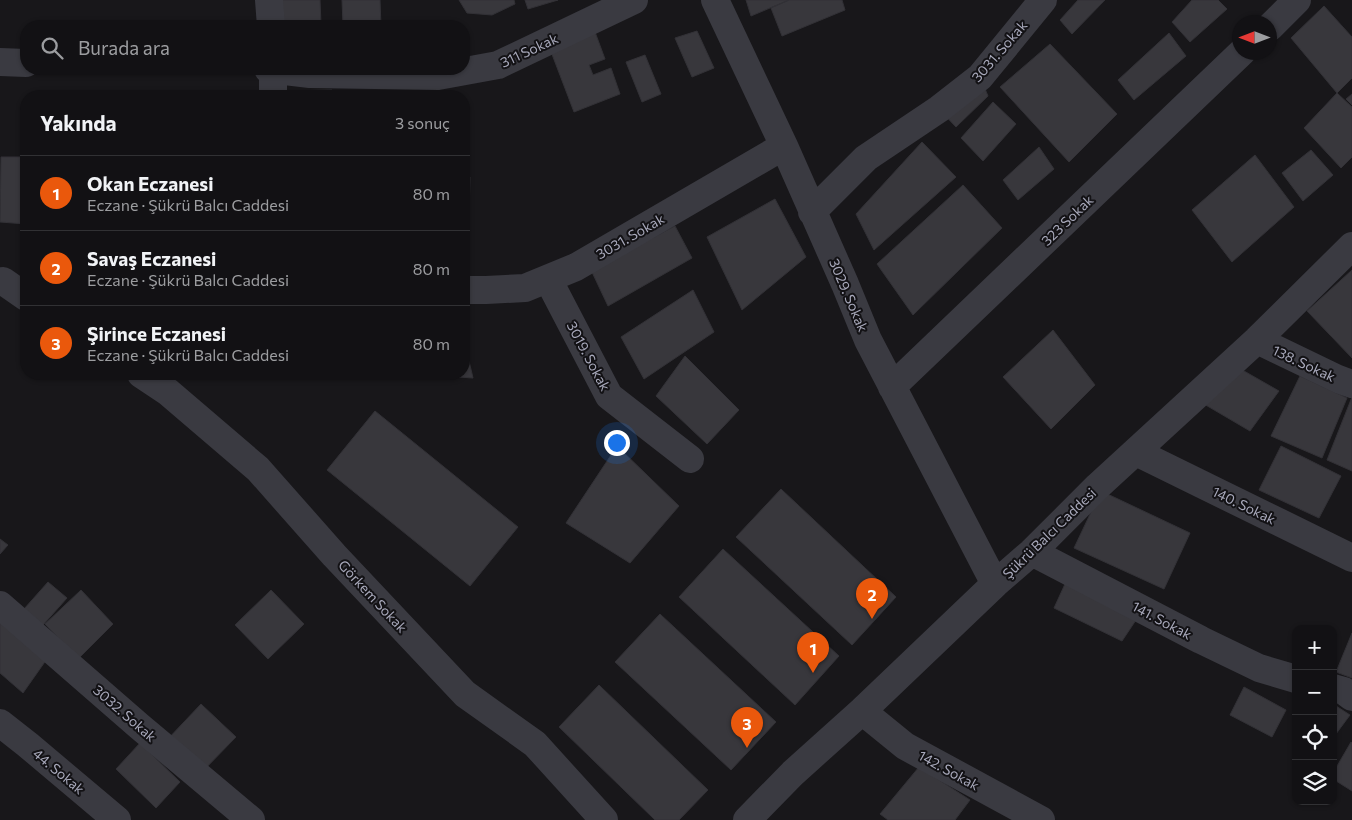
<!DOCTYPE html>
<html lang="tr">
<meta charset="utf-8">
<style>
body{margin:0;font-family:Commissioner,sans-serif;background:#1b1a1d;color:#f1f3f6}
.controls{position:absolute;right:15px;bottom:15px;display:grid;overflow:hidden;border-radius:10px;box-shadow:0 1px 4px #0004}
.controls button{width:45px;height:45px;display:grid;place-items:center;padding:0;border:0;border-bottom:1px solid #313134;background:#121114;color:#f1f3f6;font:25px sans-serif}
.compass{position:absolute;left:1232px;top:15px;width:45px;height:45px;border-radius:50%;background:#121114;box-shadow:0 1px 4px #0004;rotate:270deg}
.you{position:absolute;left:616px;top:442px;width:18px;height:18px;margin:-12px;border:4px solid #fff;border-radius:50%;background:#1a73e8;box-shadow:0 0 0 8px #1a73e833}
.badge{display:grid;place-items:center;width:32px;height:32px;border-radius:50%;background:#ea580c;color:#fff;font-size:16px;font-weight:700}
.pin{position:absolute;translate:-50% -41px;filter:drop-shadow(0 1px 2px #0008)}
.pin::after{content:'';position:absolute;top:26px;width:18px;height:15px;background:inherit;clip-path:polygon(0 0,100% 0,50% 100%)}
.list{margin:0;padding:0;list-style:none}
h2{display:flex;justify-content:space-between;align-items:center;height:65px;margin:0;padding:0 20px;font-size:21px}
h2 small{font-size:16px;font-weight:400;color:#9c9da0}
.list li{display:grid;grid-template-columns:32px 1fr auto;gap:15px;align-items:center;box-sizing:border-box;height:75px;padding:0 20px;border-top:1px solid #313134}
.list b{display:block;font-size:19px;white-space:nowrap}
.list p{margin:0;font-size:16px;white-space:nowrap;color:#9c9da0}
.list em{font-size:16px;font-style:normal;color:#9c9da0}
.icon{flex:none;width:28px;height:28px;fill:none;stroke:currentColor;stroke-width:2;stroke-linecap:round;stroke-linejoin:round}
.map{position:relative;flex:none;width:1352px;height:820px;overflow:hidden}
.search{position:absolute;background:#121114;box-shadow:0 1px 4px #0004;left:20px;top:20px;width:450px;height:55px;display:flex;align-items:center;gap:12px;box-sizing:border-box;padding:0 18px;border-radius:20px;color:#9c9da0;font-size:19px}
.panel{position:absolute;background:#121114;box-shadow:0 1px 4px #0004;left:20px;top:90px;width:450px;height:290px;border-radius:20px}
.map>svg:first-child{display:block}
.building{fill:#38373c;stroke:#323136}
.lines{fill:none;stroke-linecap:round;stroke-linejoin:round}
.minor{stroke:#3a3a41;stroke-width:28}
.labels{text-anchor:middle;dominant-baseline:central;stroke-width:4;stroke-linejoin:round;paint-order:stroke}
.street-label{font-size:14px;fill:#a8a9bb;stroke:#131215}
</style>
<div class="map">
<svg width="1352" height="820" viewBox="0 0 1352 820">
<rect width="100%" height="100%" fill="#18171a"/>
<path class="building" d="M 282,0 L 320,0 L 321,24 L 282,25 Z
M 342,0 L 380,0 L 381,26 L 343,26 Z
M 459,0 L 514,0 L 515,4 L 492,15 L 467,13 Z
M 525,0 L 558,0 L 528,9 Z
M 746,0 L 789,0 L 751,16 Z
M 789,0 L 842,0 L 845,10 L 782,36 L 771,8 Z
M 1078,0 L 1105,0 L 1072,34 L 1060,20 Z
M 1192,0 L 1218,0 L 1227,9 L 1190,42 L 1172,22 Z
M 1324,6 L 1352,37 L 1352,78 L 1337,93 L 1291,38 Z
M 697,31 L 714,68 L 692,77 L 675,38 Z
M 595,32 L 605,59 L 589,65 L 593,75 L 611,68 L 620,94 L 574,112 L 550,49 Z
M 1169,33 L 1186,56 L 1134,100 L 1118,80 Z
M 1050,44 L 1117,114 L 1069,162 L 1000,87 Z
M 645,55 L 661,94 L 642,102 L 626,62 Z
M 980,77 L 988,96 L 956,127 L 939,109 Z
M 332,90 L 332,96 L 287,96 L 287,91 Z
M 1337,93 L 1352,107 L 1352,157 L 1341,168 L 1304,128 Z
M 347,94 L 372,96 L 347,96 Z
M 1352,94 L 1352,105 L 1346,99 Z
M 993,102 L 1016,124 L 983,161 L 961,138 Z
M 922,142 L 956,177 L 874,250 L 856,214 Z
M 1039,147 L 1054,169 L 1018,200 L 1003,180 Z
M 1311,150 L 1333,175 L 1303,201 L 1282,173 Z
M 1255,155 L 1294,207 L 1232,262 L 1192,210 Z
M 1,157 L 26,157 L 26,224 L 0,222 Z
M 464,177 L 470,177 L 468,253 L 464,253 Z
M 963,185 L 1002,228 L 913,315 L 877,264 Z
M 775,199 L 806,257 L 742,310 L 707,237 Z
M 675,226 L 692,258 L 608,306 L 591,270 Z
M 1352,270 L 1352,358 L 1307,311 Z
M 693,290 L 714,332 L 644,379 L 621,337 Z
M 1053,330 L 1095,385 L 1051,429 L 1003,377 Z
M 464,340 L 473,378 L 412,374 L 464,374 Z
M 685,356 L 739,410 L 707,444 L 656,396 Z
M 1237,367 L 1279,391 L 1250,431 L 1204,404 Z
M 1300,376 L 1347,398 L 1322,458 L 1271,436 Z
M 1352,397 L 1352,471 L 1327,460 Z
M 375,411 L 518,527 L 470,586 L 327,470 Z
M 617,446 L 679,506 L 630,563 L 566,523 Z
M 1281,446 L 1341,476 L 1319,518 L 1259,490 Z
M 781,489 L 896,597 L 852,645 L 736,537 Z
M 1101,491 L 1190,533 L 1164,589 L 1074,548 Z
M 0,539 L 8,545 L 0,554 Z
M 723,549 L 839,656 L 795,705 L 679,597 Z
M 48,582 L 67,598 L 35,634 L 16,618 Z
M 1065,584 L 1136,620 L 1122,641 L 1054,608 Z
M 81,590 L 113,624 L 78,659 L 45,624 Z
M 271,590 L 304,624 L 268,659 L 235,625 Z
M 660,614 L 776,722 L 731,770 L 615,662 Z
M 0,616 L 49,656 L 23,693 L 0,673 Z
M 1352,633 L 1352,678 L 1336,672 Z
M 599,685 L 708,790 L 679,820 L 655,820 L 559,727 Z
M 1244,687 L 1286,710 L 1272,737 L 1230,715 Z
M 201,704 L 236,737 L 200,774 L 166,741 Z
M 1333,704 L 1350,715 L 1333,738 Z
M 1351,742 L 1352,743 L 1352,791 L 1333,779 L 1333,773 Z
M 140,743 L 180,782 L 156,808 L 116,769 Z
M 919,767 L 970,800 L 955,820 L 888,820 L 880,814 Z"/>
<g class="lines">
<path class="minor" d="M 269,0 L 271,26
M 715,0 L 784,146 L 845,284 L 868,340 L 995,584
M 1270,27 L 1297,0
M 0,62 L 26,63
M 268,69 L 310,74 L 438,76 L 498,65 L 634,0
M 273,69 L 273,96
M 812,212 L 866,158 L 939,109 L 980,77 L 1043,0
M 548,279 L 609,396 L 690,459
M 3,281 L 26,297
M 464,290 L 486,290 L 525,288 L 576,267 L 784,146
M 1257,340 L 1338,379 L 1352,384
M 141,374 L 168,392 L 258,469 L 334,555 L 465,694 L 535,744 L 604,820
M 892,387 L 1242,52
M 1136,452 L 1352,558
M 1032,552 L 1201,640 L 1259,668 L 1296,679
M 0,605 L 139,726 L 251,820
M 1333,688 L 1344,691 L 1352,697
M 862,711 L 905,746 L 1041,820
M 0,723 L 28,745 L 117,820
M 747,820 L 793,773 L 862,711 L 995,584 L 1032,552 L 1098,486 L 1257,340 L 1352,246"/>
</g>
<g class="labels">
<g class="street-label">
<text transform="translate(529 50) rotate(-25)">311 Sokak</text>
<text transform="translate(999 51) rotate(-49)">3031. Sokak</text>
<text transform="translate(1067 220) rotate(-44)">323 Sokak</text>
<text transform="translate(630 236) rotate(-30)">3031. Sokak</text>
<text transform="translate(849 295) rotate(67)">3029. Sokak</text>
<text transform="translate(589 356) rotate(62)">3019. Sokak</text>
<text transform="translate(1304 363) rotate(25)">138. Sokak</text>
<text transform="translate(1244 505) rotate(26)">140. Sokak</text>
<text transform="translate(1049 533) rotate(-44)">Şükrü Balcı Caddesi</text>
<text transform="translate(373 596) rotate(47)">Görkem Sokak</text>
<text transform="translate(1162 620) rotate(28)">141. Sokak</text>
<text transform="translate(125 713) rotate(41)">3032. Sokak</text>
<text transform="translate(949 770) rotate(29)">142. Sokak</text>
<text transform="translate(59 771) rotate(40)">44. Sokak</text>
</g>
</g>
</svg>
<div class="controls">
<button>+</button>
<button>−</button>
<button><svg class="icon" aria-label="locate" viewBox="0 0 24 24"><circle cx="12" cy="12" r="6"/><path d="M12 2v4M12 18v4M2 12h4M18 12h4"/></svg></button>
<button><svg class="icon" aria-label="layers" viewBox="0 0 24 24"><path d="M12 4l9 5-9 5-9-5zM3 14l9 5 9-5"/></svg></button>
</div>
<svg class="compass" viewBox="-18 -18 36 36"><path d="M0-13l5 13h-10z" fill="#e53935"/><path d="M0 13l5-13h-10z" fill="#9c9da0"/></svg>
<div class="you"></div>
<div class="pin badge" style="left:813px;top:673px">1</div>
<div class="pin badge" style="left:872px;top:619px">2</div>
<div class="pin badge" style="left:747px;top:748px">3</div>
<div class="search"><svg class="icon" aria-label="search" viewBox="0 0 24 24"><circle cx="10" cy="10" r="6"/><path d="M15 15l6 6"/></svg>Burada ara</div>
<section class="panel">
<h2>Yakında<small>3 sonuç</small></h2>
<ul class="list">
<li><span class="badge">1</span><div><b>Okan Eczanesi</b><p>Eczane · Şükrü Balcı Caddesi</p></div><em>80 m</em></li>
<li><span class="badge">2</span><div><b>Savaş Eczanesi</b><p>Eczane · Şükrü Balcı Caddesi</p></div><em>80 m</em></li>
<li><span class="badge">3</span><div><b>Şirince Eczanesi</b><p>Eczane · Şükrü Balcı Caddesi</p></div><em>80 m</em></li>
</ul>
</section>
</div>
